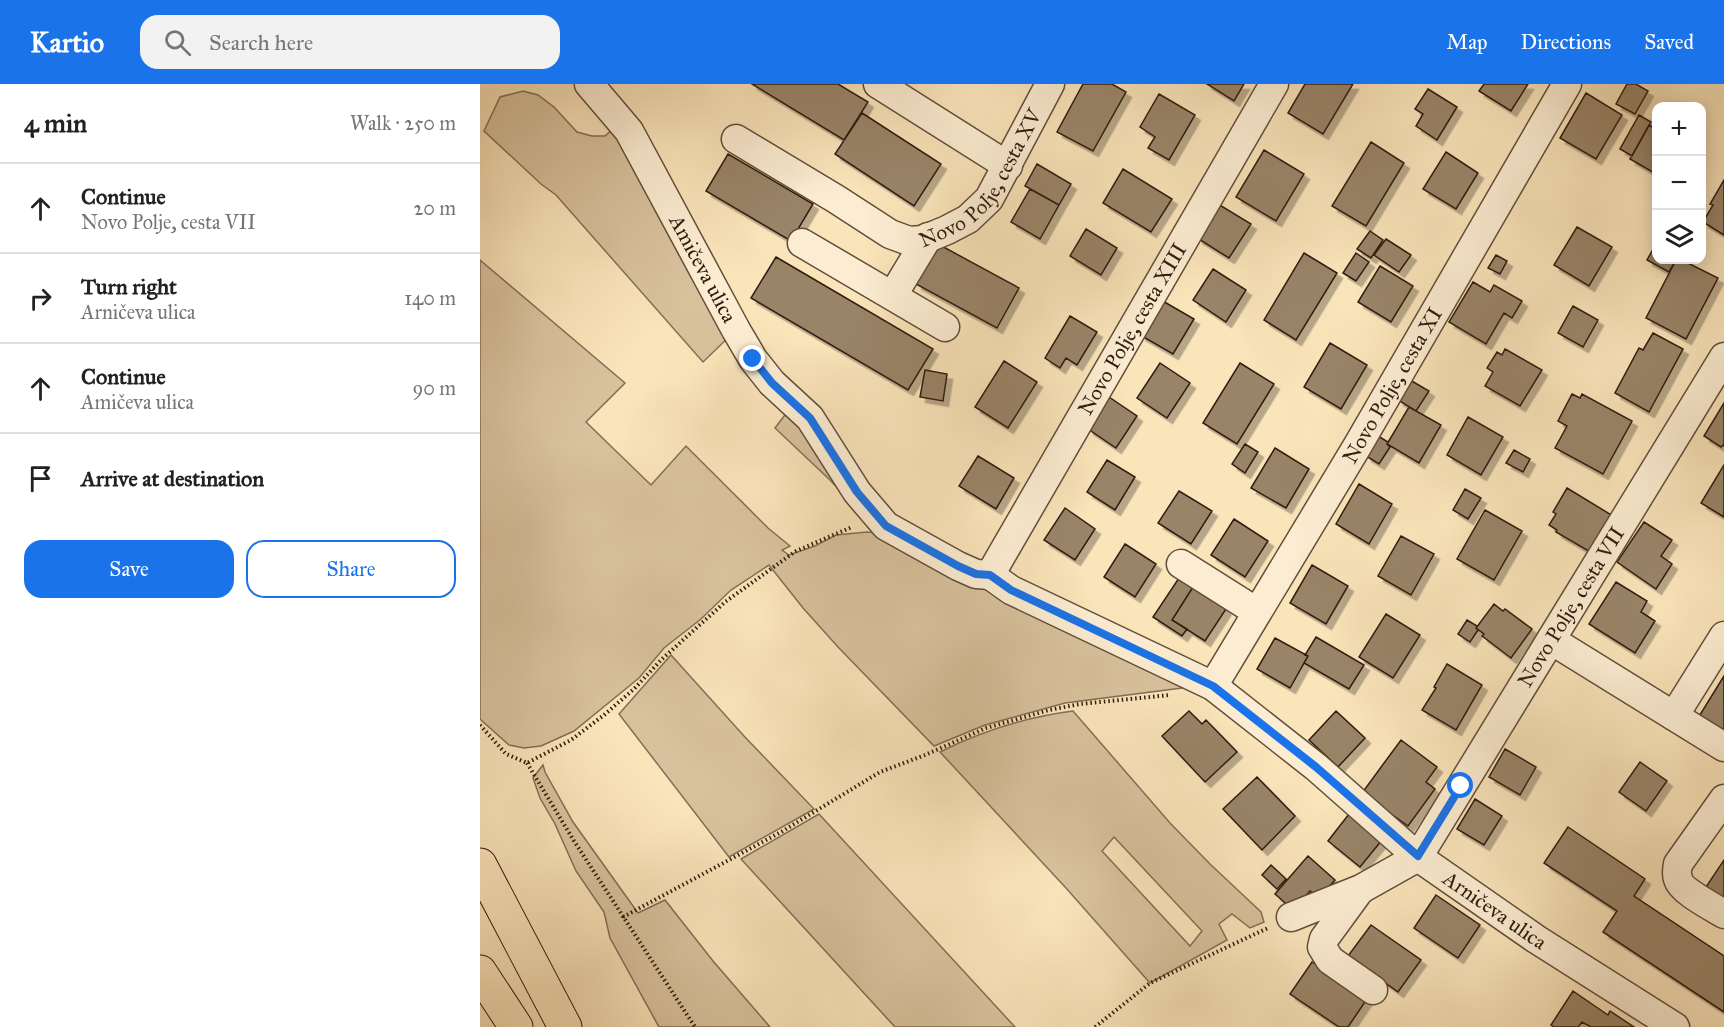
<!DOCTYPE html>
<meta charset="utf-8">
<style>
body{margin:0;font-family:"IM FELL Great Primer",serif;background:#f2f2f2;color:#222}
.controls{position:absolute;right:18px;top:18px;display:grid;overflow:hidden;border-radius:12px;box-shadow:0 3px 15px #0003}
.controls button{width:54px;height:54px;display:grid;place-items:center;padding:0;border:0;border-bottom:2px solid #e0e0e0;background:#fff;color:#222;font:30px sans-serif}
.stop{position:absolute;width:18px;height:18px;margin:-14px;border:4px solid #1a73e8;border-radius:50%;background:#fff}
.stop.end{background:#1a73e8;border-color:#fff;box-shadow:0 2px 6px #0008}
.list{margin:0;padding:0;list-style:none}
h2{display:flex;justify-content:space-between;align-items:center;height:78px;margin:0;padding:0 24px;font-size:26px}
h2 small{font-size:20px;font-weight:400;color:#767676}
.list li{display:grid;grid-template-columns:39px 1fr auto;gap:18px;align-items:center;box-sizing:border-box;height:90px;padding:0 24px;border-top:2px solid #e0e0e0}
.list b{display:block;font-size:22px;white-space:nowrap}
.list p{margin:0;font-size:20px;white-space:nowrap;color:#767676}
.list em{font-size:20px;font-style:normal;color:#767676}
.actions{display:flex;gap:12px;padding:18px 24px}
.actions a{flex:1;padding:14px 0;border:2px solid #1a73e8;border-radius:18px;text-align:center;font-size:21px;color:#1a73e8}
.actions .main{background:#1a73e8;color:#fff}
.icon{flex:none;width:33px;height:33px;fill:none;stroke:currentColor;stroke-width:2;stroke-linecap:round;stroke-linejoin:round}
.map{position:relative;flex:none;width:1244px;height:943px;overflow:hidden}
header{display:flex;align-items:center;gap:36px;box-sizing:border-box;height:84px;padding:0 30px;background:#1a73e8;color:#fff}
header strong{font-size:28px}
nav{display:flex;gap:33px;margin-inline-start:auto;font-size:21px}
.search{width:420px;height:54px;background:#f2f2f2;display:flex;align-items:center;gap:15px;box-sizing:border-box;padding:0 21px;border-radius:18px;color:#767676;font-size:22px}
main{display:flex}
aside{flex:1;background:#fff}
.map>svg:first-child{display:block}
.green{fill:#d8c29d;stroke:#846e56;stroke-width:1.5;fill-rule:evenodd}
.building{fill:#998468;stroke:#301b10;stroke-width:1.5;filter:url(#shadow)}
.lines{fill:none;stroke-linecap:round;stroke-linejoin:round}
.minor-casing{stroke:#624d3a;stroke-width:31}
.highway-casing{stroke:#301b10;stroke-width:35}
.path{stroke:#301b10;stroke-width:4;stroke-dasharray:1.5 3;stroke-linecap:butt}
.minor{stroke:#fcedd2;stroke-width:28}
.highway{stroke:#fae4ba;stroke-width:33}
.route{stroke:#1a73e8;stroke-width:8}
.labels{text-anchor:middle;dominant-baseline:central;stroke-width:4.5;stroke-linejoin:round;paint-order:stroke}
.street-label{font-size:21px;fill:#301b10;stroke:#fcedd2}
</style>
<header>
<strong>Kartio</strong>
<div class="search"><svg class="icon" aria-label="search" viewBox="0 0 24 24"><circle cx="10" cy="10" r="6"/><path d="M15 15l6 6"/></svg>Search here</div>
<nav><a>Map</a><a>Directions</a><a>Saved</a></nav>
</header>
<main>
<aside>
<h2>4 min<small>Walk · 250 m</small></h2>
<ul class="list">
<li><svg class="icon" aria-label="ahead" viewBox="0 0 24 24"><path d="M12 20V5M6 11l6-6 6 6"/></svg><div><b>Continue</b><p>Novo Polje, cesta VII</p></div><em>20 m</em></li>
<li><svg class="icon" aria-label="right" viewBox="0 0 24 24"><path d="M7 20v-9h11M14 6l5 5-5 5"/></svg><div><b>Turn right</b><p>Arničeva ulica</p></div><em>140 m</em></li>
<li><svg class="icon" aria-label="ahead" viewBox="0 0 24 24"><path d="M12 20V5M6 11l6-6 6 6"/></svg><div><b>Continue</b><p>Amičeva ulica</p></div><em>90 m</em></li>
<li><svg class="icon" aria-label="arrive" viewBox="0 0 24 24"><path d="M6 21V4h12l-3 4 3 4H6"/></svg><div><b>Arrive at destination</b></div></li>
</ul>
<div class="actions"><a class="main">Save</a><a>Share</a></div>
</aside>
<div class="map">
<svg width="1244" height="943" viewBox="0 0 1244 943">
<defs>
<filter id="shadow"><feDropShadow dx="5.5" dy="5.5" stdDeviation="0" flood-color="#0004"/></filter>
</defs>
<rect width="100%" height="100%" fill="#fae4ba"/>
<filter id="stains"><feTurbulence type="fractalNoise" baseFrequency=".00333" numOctaves="4"/><feColorMatrix values="0 0 0 0 .2 0 0 0 0 .09 0 0 0 0 .02 0 0 0 .5 -.17"/></filter>
<radialGradient id="worn" r=".72"><stop offset=".6" stop-color="#630" stop-opacity="0"/><stop offset="1" stop-color="#630" stop-opacity=".3"/></radialGradient>
<path class="green" d="M 43,7 L 58,11 L 74,23 L 97,48 L 112,52 L 125,52 L 136,42 L 174,113 L 208,187 L 251,251 L 223,278 L 76,111 L 61,100 L 4,47 L 20,13 Z
M 0,176 L 145,299 L 106,338 L 171,401 L 206,362 L 288,444 L 310,462 L 302,466 L 309,471 L 335,462 L 356,451 L 387,448 L 406,450 L 704,598 L 702,604 L 585,619 L 505,641 L 454,662 L 358,563 L 323,524 L 289,481 L 251,506 L 221,535 L 184,564 L 159,594 L 94,647 L 61,662 L 44,664 L 29,661 L 0,635 Z
M 317,328 L 378,426 L 350,396 L 295,344 L 305,331 Z
M 191,571 L 264,652 L 334,725 L 249,773 L 139,630 Z
M 593,627 L 690,739 L 730,780 L 781,828 L 784,838 L 770,844 L 752,830 L 739,840 L 747,856 L 670,899 L 586,804 L 460,668 C 502,647 546,633 593,627 ZM 634,753 L 722,847 L 710,862 L 622,767 Z
M 63,681 L 65,688 L 93,738 L 158,829 L 185,816 L 233,877 L 290,943 L 179,943 L 130,854 L 124,828 L 96,787 L 75,740 L 60,714 L 53,694 Z
M 339,730 L 535,943 L 415,943 L 261,775 Z"/>
<path class="building" d="M 272,0 L 358,0 L 388,18 L 364,56 Z
M 603,0 L 632,0 L 646,8 L 613,67 L 577,48 Z
M 727,0 L 764,0 L 754,17 Z
M 825,0 L 873,0 L 843,50 L 808,29 Z
M 1004,0 L 1048,0 L 1031,27 L 999,7 Z
M 1147,0 L 1156,0 L 1168,7 L 1155,30 L 1136,20 Z
M 948,5 L 977,23 L 957,56 L 936,42 L 943,30 L 935,25 Z
M 1106,9 L 1142,31 L 1116,75 L 1080,54 Z
M 679,10 L 715,31 L 689,76 L 668,64 L 675,53 L 660,43 Z
M 382,29 L 461,80 L 434,122 L 355,70 Z
M 1159,31 L 1171,38 L 1152,72 L 1140,65 Z
M 1169,41 L 1176,45 L 1176,90 L 1150,75 Z
M 891,58 L 924,79 L 886,142 L 852,122 Z
M 784,66 L 824,90 L 796,137 L 756,113 Z
M 966,68 L 998,89 L 976,125 L 943,105 Z
M 248,70 L 333,120 L 311,157 L 226,107 Z
M 557,80 L 591,100 L 579,121 L 545,102 Z
M 643,85 L 692,115 L 671,148 L 623,119 Z
M 1244,96 L 1244,151 L 1223,138 L 1233,121 L 1230,120 Z
M 550,105 L 579,121 L 560,155 L 531,138 Z
M 738,120 L 771,140 L 749,174 L 717,154 Z
M 1097,143 L 1132,163 L 1109,202 L 1074,181 Z
M 606,145 L 637,164 L 621,191 L 590,172 Z
M 890,147 L 903,156 L 891,174 L 877,165 Z
M 906,155 L 931,171 L 919,188 L 894,171 Z
M 458,160 L 539,204 L 517,244 L 436,200 Z
M 1176,160 L 1176,176 L 1196,176 L 1189,188 L 1167,176 Z
M 824,169 L 857,189 L 816,256 L 784,236 Z
M 876,169 L 889,178 L 876,197 L 863,189 Z
M 1016,171 L 1027,177 L 1020,190 L 1008,184 Z
M 296,173 L 453,265 L 428,306 L 271,214 Z
M 1196,176 L 1202,176 L 1238,194 L 1206,255 L 1166,234 Z
M 900,182 L 933,202 L 911,238 L 878,218 Z
M 733,185 L 766,206 L 746,238 L 713,216 Z
M 993,198 L 1010,208 L 1014,201 L 1042,217 L 1032,234 L 1024,229 L 1006,260 L 969,238 Z
M 681,216 L 714,235 L 693,270 L 660,251 Z
M 1093,222 L 1118,236 L 1103,263 L 1078,249 Z
M 590,232 L 617,248 L 597,281 L 586,274 L 580,284 L 565,274 Z
M 1173,249 L 1203,265 L 1169,328 L 1135,309 L 1159,264 L 1163,266 Z
M 850,259 L 887,281 L 861,325 L 824,303 Z
M 1025,265 L 1062,286 L 1040,322 L 1005,302 L 1013,288 L 1007,284 L 1017,268 L 1022,271 Z
M 524,277 L 557,298 L 528,344 L 495,323 Z
M 680,279 L 710,299 L 687,334 L 657,314 Z
M 760,279 L 794,300 L 757,360 L 723,339 Z
M 445,286 L 467,290 L 463,317 L 440,313 Z
M 930,296 L 949,307 L 936,327 L 918,316 Z
M 1092,310 L 1100,314 L 1102,310 L 1152,337 L 1123,390 L 1075,364 L 1087,342 L 1078,337 Z
M 629,313 L 657,332 L 636,364 L 608,345 Z
M 1244,319 L 1244,362 L 1243,361 L 1241,363 L 1224,352 Z
M 929,323 L 961,341 L 939,379 L 907,360 Z
M 988,333 L 1023,353 L 1001,391 L 967,371 Z
M 898,352 L 908,358 L 907,360 L 910,363 L 899,380 L 886,372 Z
M 765,360 L 778,368 L 765,389 L 752,380 Z
M 795,364 L 829,385 L 806,424 L 771,404 Z
M 1034,366 L 1050,375 L 1043,388 L 1026,379 Z
M 498,372 L 534,394 L 516,425 L 479,402 Z
M 627,376 L 655,393 L 635,426 L 607,408 Z
M 1244,381 L 1244,433 L 1221,419 Z
M 879,400 L 912,420 L 889,460 L 856,440 Z
M 1087,404 L 1133,432 L 1112,469 L 1076,448 L 1077,446 L 1069,441 L 1076,430 L 1073,428 Z
M 985,405 L 1001,414 L 988,435 L 973,426 Z
M 699,407 L 732,427 L 711,460 L 678,439 Z
M 585,424 L 615,445 L 595,476 L 564,456 Z
M 1005,426 L 1042,447 L 1014,496 L 977,475 Z
M 754,435 L 788,457 L 765,493 L 731,471 Z
M 1164,438 L 1192,456 L 1181,472 L 1192,480 L 1176,505 L 1137,478 Z
M 921,452 L 954,470 L 931,511 L 898,492 Z
M 645,460 L 676,480 L 655,513 L 624,493 Z
M 832,481 L 868,502 L 846,540 L 810,519 Z
M 699,494 L 713,503 L 692,536 L 707,545 L 702,552 L 673,533 Z
M 1136,498 L 1167,517 L 1161,528 L 1175,537 L 1155,569 L 1109,540 Z
M 713,503 L 746,525 L 725,557 L 692,536 Z
M 1014,520 L 1023,527 L 1025,525 L 1052,545 L 1031,574 L 1002,552 L 1004,550 L 996,544 Z
M 906,530 L 940,551 L 913,594 L 879,573 Z
M 987,536 L 997,542 L 996,544 L 998,546 L 990,558 L 978,550 Z
M 836,553 L 884,581 L 869,605 L 824,579 L 828,572 L 825,571 Z
M 795,554 L 828,572 L 810,604 L 777,585 Z
M 967,580 L 1002,601 L 976,646 L 942,626 L 956,604 L 954,603 Z
M 1244,592 L 1244,650 L 1218,634 Z
M 709,627 L 722,640 L 726,636 L 757,668 L 725,698 L 682,652 Z
M 856,627 L 885,654 L 858,683 L 829,656 Z
M 921,656 L 957,683 L 946,698 L 955,705 L 928,742 L 882,709 Z
M 1025,665 L 1056,683 L 1040,711 L 1009,693 Z
M 1160,678 L 1187,697 L 1166,727 L 1139,708 Z
M 777,693 L 815,732 L 782,766 L 743,725 Z
M 995,715 L 1022,732 L 1004,761 L 977,745 Z
M 869,730 L 902,756 L 880,783 L 848,757 Z
M 1088,743 L 1165,795 L 1154,812 L 1244,872 L 1244,928 L 1123,848 L 1137,827 L 1064,779 Z
M 828,772 L 855,796 L 839,814 L 830,807 L 813,826 L 795,810 Z
M 1244,776 L 1244,814 L 1226,803 Z
M 791,781 L 806,795 L 797,805 L 782,791 Z
M 956,811 L 1000,841 L 978,874 L 934,844 Z
M 891,841 L 941,876 L 918,908 L 868,872 Z
M 832,878 L 887,915 L 868,943 L 859,943 L 810,910 Z
M 1093,907 L 1128,931 L 1130,927 L 1154,943 L 1111,943 L 1102,938 L 1098,943 L 1074,943 L 1071,941 Z"/>
<g class="lines">
<defs>
<g id="minor">
<path id="s1" d="M 109,0 L 149,47 L 256,246 L 273,275 L 292,299 L 330,334 L 377,408 L 406,442 L 478,482 L 496,490 L 510,491"/>
<path d="M 398,0 L 528,82"/>
<path id="s2" d="M 256,55 L 356,115 L 410,150 L 429,157 L 443,156 L 467,146 L 488,135 L 509,115 L 570,0"/>
<path d="M 322,159 L 465,243"/>
<path d="M 413,211 L 448,153"/>
<path d="M 701,480 L 777,528"/>
<path id="s3" d="M 510,491 L 531,506 L 733,602 L 836,683 L 938,773 L 1056,855 L 1195,943"/>
<path id="s4" d="M 510,491 L 794,0"/>
<path d="M 1071,556 L 1244,663"/>
<path id="s5" d="M 733,602 L 878,361 L 1087,0"/>
<path d="M 1194,632 L 1244,552"/>
<path d="M 1244,715 L 1198,780 C 1197,785 1196,790 1198,795 C 1201,807 1233,823 1244,830"/>
<path d="M 879,807 L 844,855 L 842,863 L 850,876 L 893,906"/>
<path id="s6" d="M 811,833 L 881,805 L 938,773 L 1244,273"/>
</g>
<path id="highway" d="M 0,781 L 85,943
M 0,888 L 36,943"/>
</defs>
<use href="#minor" class="minor-casing"/>
<use href="#highway" class="highway-casing"/>
<path class="path" d="M 0,641 L 26,670 L 47,679 L 91,656 L 124,631 L 154,605 L 182,575 L 245,518 L 316,467 L 372,443
M 47,679 L 94,757 L 215,943
M 143,833 L 301,748 L 400,688 L 445,671 L 506,644 L 569,626 L 600,620 L 690,611
M 615,943 L 670,899 L 788,844"/>
<use href="#minor" class="minor"/>
<use href="#highway" class="highway"/>
</g>
<g class="lines">
<path class="route" d="M 273,275 L 292,299 L 330,334 L 377,408 L 406,442 L 478,482 L 496,490 L 510,491 L 531,506 L 733,602 L 836,683 L 938,772 L 981,702"/>
</g>
<g class="labels">
<g class="street-label">
<text stroke="none"><textPath href="#s2" startOffset="303">Novo Polje, cesta XV</textPath></text>
<text stroke="none"><textPath href="#s1" startOffset="218">Amičeva ulica</textPath></text>
<text stroke="none"><textPath href="#s4" startOffset="284">Novo Polje, cesta XIII</textPath></text>
<text stroke="none"><textPath href="#s5" startOffset="350">Novo Polje, cesta XI</textPath></text>
<text stroke="none"><textPath href="#s6" startOffset="434">Novo Polje, cesta VII</textPath></text>
<text stroke="none"><textPath href="#s3" startOffset="610">Arničeva ulica</textPath></text>
</g>
</g>
<rect width="100%" height="100%" filter="url(#stains)"/>
<rect width="100%" height="100%" fill="url(#worn)"/>
</svg>
<div class="controls">
<button>+</button>
<button>−</button>
<button><svg class="icon" aria-label="layers" viewBox="0 0 24 24"><path d="M12 4l9 5-9 5-9-5zM3 14l9 5 9-5"/></svg></button>
</div>
<div class="stop" style="left:981px;top:702px"></div>
<div class="stop end" style="left:273px;top:275px"></div>
</div>
</main>
